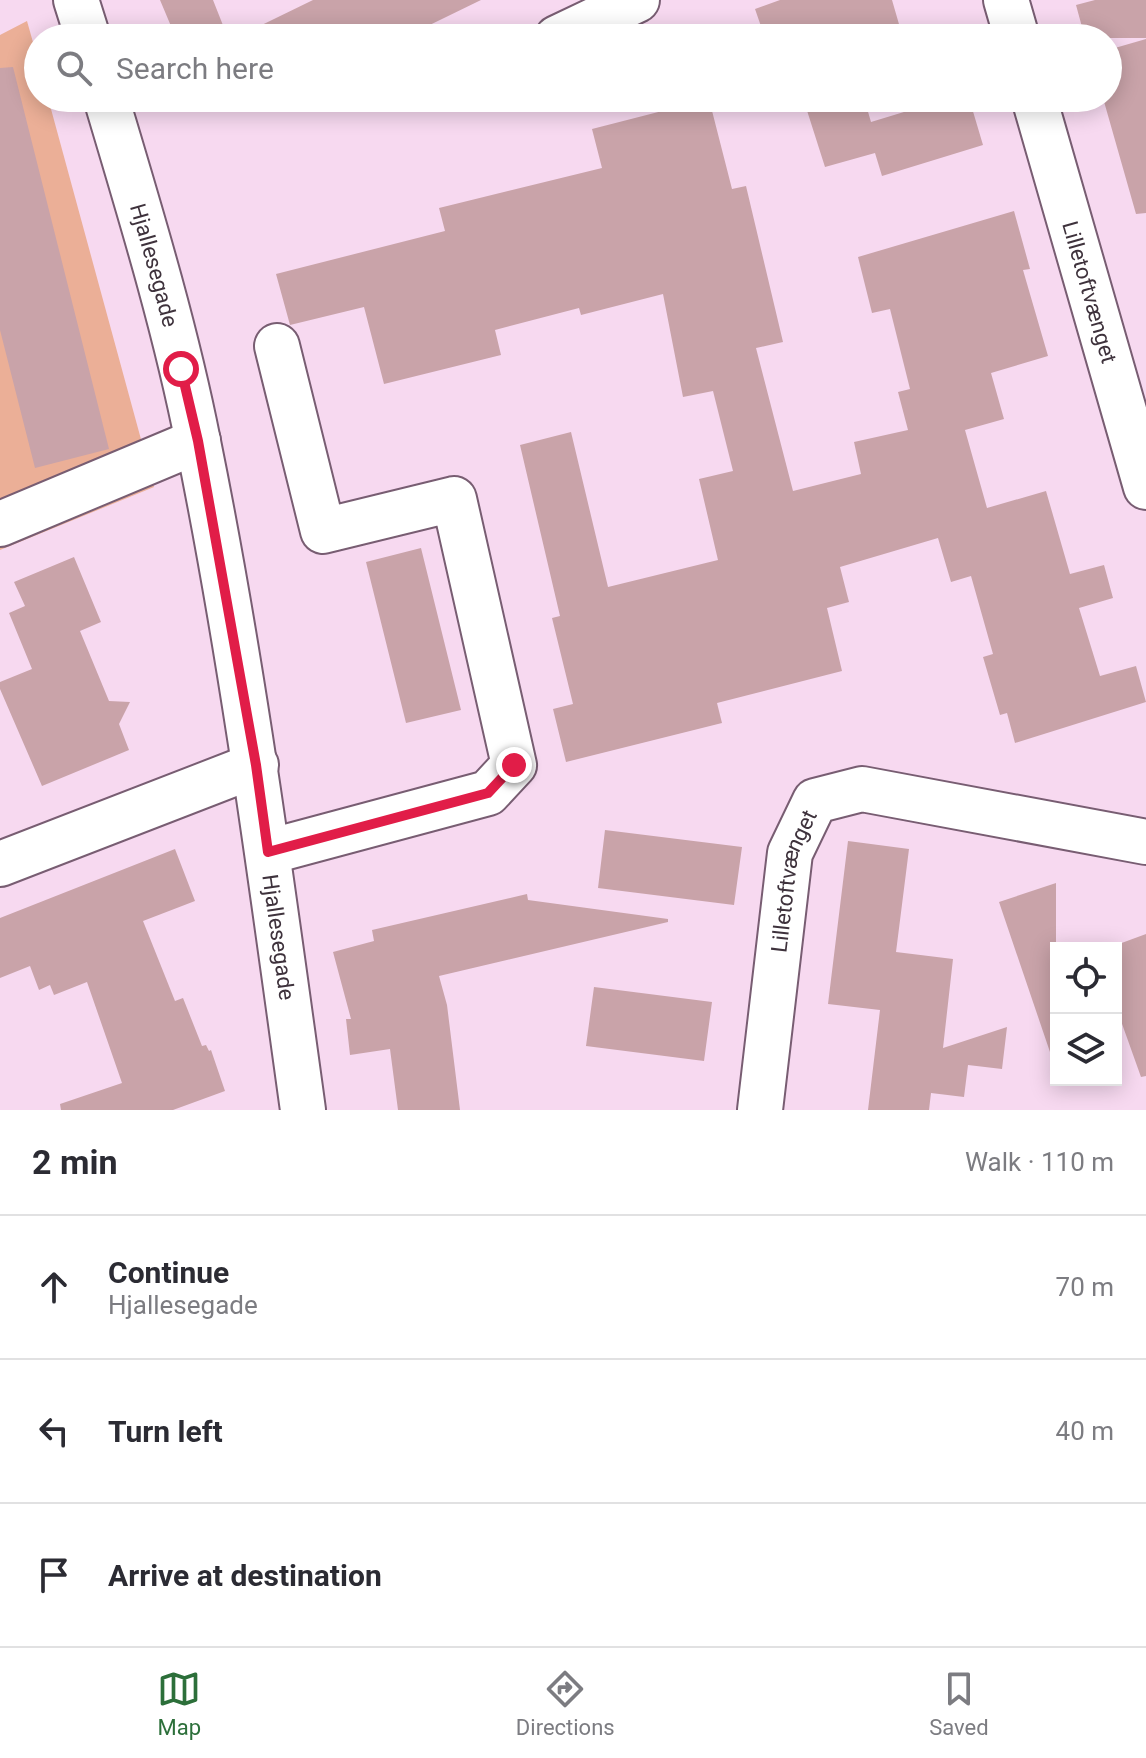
<!DOCTYPE html>
<meta charset="utf-8">
<style>
body{margin:0;font-family:Roboto,sans-serif;background:#f7f7f7;color:#2b2b33}
.controls{position:absolute;right:24px;bottom:24px;display:grid;overflow:hidden;border-radius:0px;box-shadow:0 4px 20px #0003}
.controls button{width:72px;height:72px;display:grid;place-items:center;padding:0;border:0;border-bottom:2px solid #e1e1e2;background:#fff;color:#2b2b33;font:40px sans-serif}
.stop{position:absolute;width:24px;height:24px;margin:-18px;border:6px solid #e11d48;border-radius:50%;background:#fff}
.stop.end{background:#e11d48;border-color:#fff;box-shadow:0 2px 8px #0008}
.list{margin:0;padding:0;list-style:none}
h2{display:flex;justify-content:space-between;align-items:center;height:104px;margin:0;padding:0 32px;font-size:34px}
h2 small{font-size:26px;font-weight:400;color:#7c7c81}
.list li{display:grid;grid-template-columns:52px 1fr auto;gap:24px;align-items:center;box-sizing:border-box;height:144px;padding:0 32px;border-top:2px solid #e1e1e2}
.list b{display:block;font-size:30px;white-space:nowrap}
.list p{margin:0;font-size:26px;white-space:nowrap;color:#7c7c81}
.list em{font-size:26px;font-style:normal;color:#7c7c81}
.icon{flex:none;width:44px;height:44px;fill:none;stroke:currentColor;stroke-width:2;stroke-linecap:round;stroke-linejoin:round}
.map{position:relative;flex:none;width:1146px;height:1110px;overflow:hidden}
.search{position:absolute;background:#fff;box-shadow:0 4px 20px #0003;left:24px;right:24px;top:24px;height:88px;display:flex;align-items:center;gap:20px;box-sizing:border-box;padding:0 28px;border-radius:44px;color:#7c7c81;font-size:30px}
.sheet{height:536px;background:#fff}
nav{display:flex;justify-content:space-around;align-items:center;box-sizing:border-box;height:112px;border-top:2px solid #e1e1e2;background:#fff;font-size:22px;color:#7c7c81}
nav a{display:grid;justify-items:center;gap:4px}
nav .on{color:#2c6f3a}
.map>svg:first-child{display:block}
.green{fill:#ebaf97}
.building{fill:#c9a3a9}
.lines{fill:none;stroke-linecap:round;stroke-linejoin:round}
.minor-casing{stroke:#785d72;stroke-width:48}
.minor{stroke:#fff;stroke-width:44}
.route{stroke:#e11d48;stroke-width:10}
.labels{text-anchor:middle;dominant-baseline:central;stroke-width:8;stroke-linejoin:round;paint-order:stroke}
.street-label{font-size:22px;fill:#3e323c;stroke:#fff}
</style>
<div class="map">
<svg width="1146" height="1110" viewBox="0 0 1146 1110">
<rect width="100%" height="100%" fill="#f7d9f0"/>
<path class="green" d="M 27,21 L 38,60 L 38,98 L 48,98 L 154,487 L 0,550 L 0,35 Z"/>
<path class="building" d="M 160,0 L 213,0 L 228,38 L 176,38 Z
M 313,0 L 481,0 L 403,38 L 235,38 Z
M 780,0 L 892,0 L 903,38 L 765,38 L 755,9 Z
M 1095,0 L 1146,0 L 1146,38 L 1085,38 L 1076,5 Z
M 1146,39 L 1146,213 L 1136,214 L 1103,98 L 1108,98 L 1108,50 Z
M 13,67 L 109,449 L 35,468 L 0,330 L 0,68 Z
M 803,98 L 864,98 L 871,122 L 950,98 L 969,98 L 983,145 L 882,176 L 875,153 L 825,167 Z
M 709,99 L 732,189 L 746,186 L 783,342 L 756,348 L 793,491 L 861,474 L 854,442 L 908,430 L 898,392 L 910,389 L 890,309 L 872,313 L 858,257 L 1014,211 L 1030,269 L 1023,270 L 1048,356 L 991,373 L 1004,419 L 965,430 L 987,508 L 1046,491 L 1070,574 L 1104,565 L 1113,598 L 1079,608 L 1100,676 L 1136,666 L 1146,702 L 1015,743 L 1007,713 L 1000,715 L 983,657 L 993,654 L 971,576 L 951,582 L 938,538 L 840,567 L 849,602 L 827,608 L 842,671 L 717,703 L 722,723 L 566,762 L 553,709 L 573,704 L 552,618 L 560,616 L 520,445 L 571,432 L 608,587 L 718,560 L 699,479 L 733,471 L 713,391 L 683,397 L 663,294 L 581,315 L 579,308 L 495,330 L 501,355 L 384,384 L 364,307 L 290,325 L 276,274 L 445,231 L 439,208 L 602,168 L 592,129 Z
M 421,548 L 461,710 L 406,723 L 366,562 Z
M 74,557 L 101,622 L 80,631 L 109,701 L 130,702 L 119,724 L 129,750 L 42,786 L 0,689 L 0,682 L 32,669 L 9,613 L 25,606 L 14,582 Z
M 605,830 L 742,847 L 734,905 L 598,888 Z
M 848,841 L 909,849 L 896,952 L 953,959 L 943,1048 L 1007,1027 L 1002,1069 L 968,1065 L 964,1097 L 931,1093 L 929,1110 L 868,1110 L 880,1010 L 828,1004 Z
M 175,849 L 195,901 L 143,921 L 175,1001 L 183,998 L 202,1046 L 206,1045 L 209,1051 L 211,1050 L 225,1091 L 173,1110 L 61,1110 L 60,1104 L 122,1083 L 87,982 L 54,995 L 50,985 L 39,990 L 30,966 L 0,978 L 0,918 Z
M 1056,883 L 1056,1051 L 1050,1052 L 999,902 Z
M 527,894 L 528,900 L 668,919 L 668,922 L 439,976 L 447,1005 L 460,1110 L 398,1110 L 390,1049 L 350,1055 L 346,1019 L 351,1019 L 333,952 L 374,941 L 372,930 Z
M 1146,934 L 1146,1076 L 1141,1077 L 1116,1007 L 1116,948 L 1108,948 Z
M 594,987 L 712,1002 L 704,1061 L 586,1046 Z"/>
<g class="lines">
<defs>
<g id="minor">
<path d="M 76,0 L 88,38"/>
<path d="M 1006,0 L 1017,38"/>
<path d="M 557,38 L 637,0"/>
<path id="s1" d="M 106,98 C 140,212 175,326 198,442 C 243,663 272,887 303,1110"/>
<path id="s2" d="M 1034,98 L 1146,487"/>
<path d="M 0,524 L 198,441"/>
<path d="M 268,852 L 488,793 L 514,765 L 454,499 L 323,531 L 277,346"/>
<path d="M 0,864 L 256,765"/>
<path id="s3" d="M 760,1110 L 790,853 L 815,801 L 862,789 L 1146,842"/>
</g>
</defs>
<use href="#minor" class="minor-casing"/>
<use href="#minor" class="minor"/>
</g>
<g class="lines">
<path class="route" d="M 181,369 L 198,441 L 256,765 L 268,852 L 488,793 L 514,765"/>
</g>
<g class="labels">
<g class="street-label">
<text stroke="none"><textPath href="#s1" startOffset="174">Hjallesegade</textPath></text>
<text stroke="none"><textPath href="#s2" startOffset="202">Lilletoftvænget</textPath></text>
<text stroke="none"><textPath href="#s3" startOffset="232">Lilletoftvænget</textPath></text>
<text stroke="none"><textPath href="#s1" startOffset="858">Hjallesegade</textPath></text>
</g>
</g>
</svg>
<div class="controls">
<button><svg class="icon" aria-label="locate" viewBox="0 0 24 24"><circle cx="12" cy="12" r="6"/><path d="M12 2v4M12 18v4M2 12h4M18 12h4"/></svg></button>
<button><svg class="icon" aria-label="layers" viewBox="0 0 24 24"><path d="M12 4l9 5-9 5-9-5zM3 14l9 5 9-5"/></svg></button>
</div>
<div class="stop" style="left:181px;top:369px"></div>
<div class="stop end" style="left:514px;top:765px"></div>
<div class="search"><svg class="icon" aria-label="search" viewBox="0 0 24 24"><circle cx="10" cy="10" r="6"/><path d="M15 15l6 6"/></svg>Search here</div>
</div>
<section class="sheet">
<h2>2 min<small>Walk · 110 m</small></h2>
<ul class="list">
<li><svg class="icon" aria-label="ahead" viewBox="0 0 24 24"><path d="M12 20V5M6 11l6-6 6 6"/></svg><div><b>Continue</b><p>Hjallesegade</p></div><em>70 m</em></li>
<li><svg class="icon" aria-label="left" viewBox="0 0 24 24"><path d="M17 20v-9H6M10 6l-5 5 5 5"/></svg><div><b>Turn left</b></div><em>40 m</em></li>
<li><svg class="icon" aria-label="arrive" viewBox="0 0 24 24"><path d="M6 21V4h12l-3 4 3 4H6"/></svg><div><b>Arrive at destination</b></div></li>
</ul>
</section>
<nav>
<a class="on"><svg class="icon" aria-label="map" viewBox="0 0 24 24"><path d="M3 6l6-2 6 2 6-2v14l-6 2-6-2-6 2zM9 4v14M15 6v14"/></svg>Map</a>
<a><svg class="icon" aria-label="directions" viewBox="0 0 24 24"><path d="M12 3l9 9-9 9-9-9zM9 14v-3h6M13 9l2 2-2 2"/></svg>Directions</a>
<a><svg class="icon" aria-label="saved" viewBox="0 0 24 24"><path d="M7 4h10v16l-5-4-5 4z"/></svg>Saved</a>
</nav>
